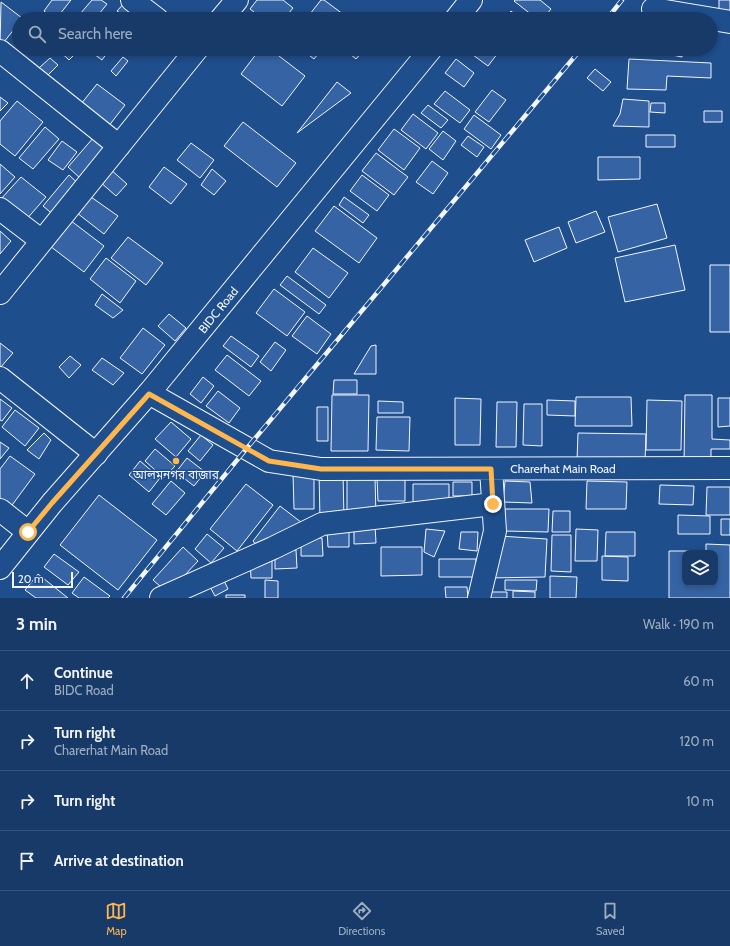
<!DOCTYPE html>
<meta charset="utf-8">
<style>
body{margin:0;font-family:Cabin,"Noto Sans Bengali",sans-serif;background:#20416f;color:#f1f3f6}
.controls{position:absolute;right:12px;bottom:12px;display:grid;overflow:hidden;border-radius:8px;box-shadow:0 2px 6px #0003}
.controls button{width:36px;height:36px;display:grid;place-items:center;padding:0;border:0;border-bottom:1px solid #36547d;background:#173a69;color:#f1f3f6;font:20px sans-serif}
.scale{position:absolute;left:12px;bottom:10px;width:61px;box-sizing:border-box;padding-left:4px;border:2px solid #f2f6ff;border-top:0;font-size:11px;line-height:14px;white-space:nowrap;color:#f2f6ff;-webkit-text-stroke:3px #1f4e8c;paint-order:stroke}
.stop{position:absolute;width:12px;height:12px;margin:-9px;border:3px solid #ffb74d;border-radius:50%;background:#fff}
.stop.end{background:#ffb74d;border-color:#fff;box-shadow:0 1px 4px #0008}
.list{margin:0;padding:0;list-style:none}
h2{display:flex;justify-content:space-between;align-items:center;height:52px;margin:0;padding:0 16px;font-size:17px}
h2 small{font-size:13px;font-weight:400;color:#9eadc0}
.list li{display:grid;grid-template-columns:26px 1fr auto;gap:12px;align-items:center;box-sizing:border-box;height:60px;padding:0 16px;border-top:1px solid #36547d}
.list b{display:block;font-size:15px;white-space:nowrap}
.list p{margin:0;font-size:13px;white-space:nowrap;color:#9eadc0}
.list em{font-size:13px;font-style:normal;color:#9eadc0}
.icon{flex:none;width:22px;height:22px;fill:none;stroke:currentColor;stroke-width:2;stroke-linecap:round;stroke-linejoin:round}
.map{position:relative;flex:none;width:730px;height:598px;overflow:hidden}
.search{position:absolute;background:#173a69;box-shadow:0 2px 6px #0003;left:12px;right:12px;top:12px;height:44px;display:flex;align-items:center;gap:10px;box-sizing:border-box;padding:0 14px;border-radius:22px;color:#9eadc0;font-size:15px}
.sheet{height:292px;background:#173a69}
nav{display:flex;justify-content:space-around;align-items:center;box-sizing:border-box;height:56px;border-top:1px solid #36547d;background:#173a69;font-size:11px;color:#9eadc0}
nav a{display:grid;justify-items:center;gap:2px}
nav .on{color:#ffb74d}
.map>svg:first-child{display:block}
.building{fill:#3563a3;stroke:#f2f6ff;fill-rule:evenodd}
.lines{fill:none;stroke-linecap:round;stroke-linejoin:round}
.minor-casing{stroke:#f2f6ff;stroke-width:24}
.major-casing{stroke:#f2f6ff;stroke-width:24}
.minor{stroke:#1f4e8c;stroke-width:22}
.major{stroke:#1f4e8c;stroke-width:22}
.rail-casing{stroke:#f2f6ff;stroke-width:4.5}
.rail{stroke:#1f4e8c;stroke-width:3;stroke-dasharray:9;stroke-linecap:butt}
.route{stroke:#ffb74d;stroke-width:5}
.poi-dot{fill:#ffb74d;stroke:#1f4e8c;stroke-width:1.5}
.labels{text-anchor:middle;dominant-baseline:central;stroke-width:3;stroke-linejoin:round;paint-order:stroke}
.street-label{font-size:12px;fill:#f2f6ff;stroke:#1f4e8c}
.poi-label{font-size:12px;fill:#f2f6ff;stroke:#1f4e8c}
</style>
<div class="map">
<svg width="730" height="598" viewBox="0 0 730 598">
<rect width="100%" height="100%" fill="#1f4e8c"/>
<path class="building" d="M 52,0 L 71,0 L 56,19 L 55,19 L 44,11 Z
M 92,0 L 101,0 L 107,4 L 95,19 L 86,19 L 80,14 Z
M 127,0 L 150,0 L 134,19 L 130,19 L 117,11 Z
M 257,0 L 283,0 L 293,8 L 284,19 L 263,19 L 250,9 Z
M 321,0 L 324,0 L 347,17 L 345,19 L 306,19 Z
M 515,0 L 540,0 L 551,9 L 543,19 L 537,19 L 514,1 Z
M 719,0 L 730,0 L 730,13 L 719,12 Z
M 1,2 L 22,18 L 19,19 L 19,23 L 0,47 Z
M 511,11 L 521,19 L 504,19 Z
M 57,49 L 78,49 L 79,50 L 69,60 Z
M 99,49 L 110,49 L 102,60 L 94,54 Z
M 260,49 L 270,49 L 305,76 L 282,106 L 241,74 Z
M 301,49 L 322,49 L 314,59 Z
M 344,49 L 365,49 L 356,59 Z
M 478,49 L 501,49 L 488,66 L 473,55 Z
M 518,49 L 529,49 L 524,54 Z
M 657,49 L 684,49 L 682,57 L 657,52 Z
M 123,57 L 128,61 L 116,76 L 111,71 Z
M 50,58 L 58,65 L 47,76 L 39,68 Z
M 456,59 L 474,73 L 464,87 L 445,73 Z
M 629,59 L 711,63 L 711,78 L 667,76 L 666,90 L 627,89 Z
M 595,69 L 611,82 L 603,91 L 587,78 Z
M 337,82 L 351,93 L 297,133 Z
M 97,84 L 125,105 L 101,136 L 73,114 Z
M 492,90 L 506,100 L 489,122 L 475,112 Z
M 445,91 L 470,110 L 460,123 L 434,104 Z
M 0,97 L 8,103 L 0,111 Z
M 623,99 L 649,101 L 649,127 L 613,126 L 620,114 Z
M 17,101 L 43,122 L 15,156 L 0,144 L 0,121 Z
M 651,103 L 665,103 L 665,113 L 650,112 Z
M 428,105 L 448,120 L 441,128 L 421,113 Z
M 704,111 L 722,111 L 722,122 L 704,122 Z
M 413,114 L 438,133 L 426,149 L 401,130 Z
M 474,115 L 501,135 L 491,149 L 464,129 Z
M 243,122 L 296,163 L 277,187 L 224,146 Z
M 45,127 L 59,139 L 33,169 L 19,158 Z
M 394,129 L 420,148 L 404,170 L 378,150 Z
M 443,131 L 456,141 L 443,160 L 429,149 Z
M 646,135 L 675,135 L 675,147 L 646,147 Z
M 468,136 L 484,147 L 477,157 L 461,145 Z
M 94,137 L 107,148 L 81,179 L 68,167 Z
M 62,141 L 77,152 L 63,170 L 48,160 Z
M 191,143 L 214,160 L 200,178 L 177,160 Z
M 376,153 L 408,177 L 394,195 L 362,171 Z
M 598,157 L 640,157 L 640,179 L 598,180 Z
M 432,161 L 448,173 L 433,194 L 416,182 Z
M 0,164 L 15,177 L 0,194 Z
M 164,167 L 187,184 L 171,204 L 149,187 Z
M 110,169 L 127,184 L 116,196 L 99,181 Z
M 212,169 L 226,181 L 214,195 L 201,185 Z
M 69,175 L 82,187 L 56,217 L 43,206 Z
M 362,175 L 389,195 L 377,211 L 350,191 Z
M 21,177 L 46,197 L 25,221 L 0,200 Z
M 91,197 L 118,216 L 104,234 L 77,213 Z
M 344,197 L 369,215 L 363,223 L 339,205 Z
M 657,204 L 667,238 L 618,252 L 608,217 Z
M 334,206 L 377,238 L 359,263 L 315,231 Z
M 596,211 L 605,232 L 576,243 L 568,222 Z
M 66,217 L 104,246 L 84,272 L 46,243 Z
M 559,227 L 567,248 L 534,262 L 525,240 Z
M 0,231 L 11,241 L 0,254 Z
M 128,237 L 163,263 L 146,285 L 111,258 Z
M 675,245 L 685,290 L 625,302 L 615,258 Z
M 313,248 L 348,273 L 329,298 L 295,272 Z
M 106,258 L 136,281 L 120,303 L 90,279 Z
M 710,265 L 730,265 L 730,332 L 710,332 Z
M 287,276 L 326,305 L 319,314 L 280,285 Z
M 274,289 L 305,312 L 287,336 L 256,313 Z
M 102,294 L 123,310 L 113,318 L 95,305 Z
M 169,314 L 186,328 L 175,341 L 158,326 Z
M 307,316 L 331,334 L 317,354 L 292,336 Z
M 143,328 L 165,345 L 142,374 L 120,358 Z
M 231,336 L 259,356 L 251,367 L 223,346 Z
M 275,342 L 286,350 L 271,371 L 260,362 Z
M 0,343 L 13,353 L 0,368 Z
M 376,345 L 376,374 L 354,374 L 371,346 Z
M 227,355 L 261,381 L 249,396 L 215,370 Z
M 70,356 L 81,365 L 69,378 L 59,367 Z
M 102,358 L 124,373 L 113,385 L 92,370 Z
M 203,377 L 214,386 L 201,403 L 190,394 Z
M 334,380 L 357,380 L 357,394 L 333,394 Z
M 218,391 L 240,408 L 229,423 L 206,406 Z
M 332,395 L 369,395 L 368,451 L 331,451 Z
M 685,395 L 712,395 L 712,439 L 730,440 L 730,449 L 711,449 L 711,465 L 684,464 Z
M 576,397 L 631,397 L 632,426 L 575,426 Z
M 455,398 L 481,399 L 480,445 L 455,445 Z
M 718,398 L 730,398 L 730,426 L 718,427 Z
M 0,399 L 12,408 L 2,421 L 0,420 Z
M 547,400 L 575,401 L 575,416 L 547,415 Z
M 647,400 L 682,401 L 681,450 L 646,450 Z
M 378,401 L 403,402 L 403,413 L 378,413 Z
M 497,402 L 517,402 L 516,447 L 496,447 Z
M 524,404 L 542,404 L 542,446 L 523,445 Z
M 317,407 L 328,407 L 328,441 L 317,441 Z
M 15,410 L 39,428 L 25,446 L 2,427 Z
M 377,417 L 410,417 L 409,451 L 376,450 Z
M 171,422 L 191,439 L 176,457 L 155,439 Z
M 44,433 L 51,440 L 39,459 L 27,450 Z
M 578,433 L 646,434 L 645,461 L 577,460 Z
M 201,435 L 213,445 L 200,461 L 188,451 Z
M 0,442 L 9,448 L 0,459 Z
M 155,449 L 175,466 L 164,478 L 145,461 Z
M 10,456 L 35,474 L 7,512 L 0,507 L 0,469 Z
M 187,458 L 205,472 L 194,486 L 176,472 Z
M 140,461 L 160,478 L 149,492 L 129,475 Z
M 319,471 L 343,471 L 344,520 L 320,521 Z
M 314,473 L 314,509 L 294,509 L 293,474 Z
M 347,477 L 375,477 L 376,517 L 347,517 Z
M 377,478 L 405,478 L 405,501 L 378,501 Z
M 171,481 L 185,493 L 166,515 L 152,504 Z
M 505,481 L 530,482 L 532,503 L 503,502 Z
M 587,481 L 627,482 L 626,509 L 586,509 Z
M 453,482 L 472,482 L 472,496 L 453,496 Z
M 246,484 L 273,505 L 237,551 L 210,529 Z
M 413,484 L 449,484 L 449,506 L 413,507 Z
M 660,485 L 694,486 L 693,505 L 659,504 Z
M 707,487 L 730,487 L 730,515 L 706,515 Z
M 99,495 L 157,540 L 118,590 L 60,545 Z
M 280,506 L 306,526 L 258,547 L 253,541 Z
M 503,509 L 549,509 L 548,532 L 503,531 Z
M 553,511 L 570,511 L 570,532 L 552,532 Z
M 678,515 L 710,516 L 710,534 L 678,534 Z
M 721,519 L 730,519 L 730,535 L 721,535 Z
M 354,525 L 375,525 L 376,543 L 354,544 Z
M 327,529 L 349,529 L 349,547 L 328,547 Z
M 426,529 L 445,531 L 434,557 L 424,552 Z
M 576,529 L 598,530 L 597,561 L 575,561 Z
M 461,532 L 478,532 L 477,551 L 459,549 Z
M 606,532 L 635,532 L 635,556 L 605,556 Z
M 207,534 L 224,548 L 211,563 L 195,549 Z
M 552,535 L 571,535 L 571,572 L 551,571 Z
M 499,536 L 547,539 L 545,577 L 488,578 Z
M 301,538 L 322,538 L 323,556 L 301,556 Z
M 706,544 L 730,545 L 730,598 L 669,598 L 669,551 L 706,551 ZM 685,553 L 715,553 L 715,583 L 685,583 Z
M 183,547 L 198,561 L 168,593 L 153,580 Z
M 381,547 L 422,547 L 422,575 L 381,576 Z
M 296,550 L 297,568 L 275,569 L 275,551 Z
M 54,554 L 79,572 L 68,585 L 44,567 Z
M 602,556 L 628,557 L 628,581 L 602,580 Z
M 272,559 L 272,578 L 251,578 L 250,560 Z
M 439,559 L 476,559 L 476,577 L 439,577 Z
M 217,566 L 228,589 L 215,596 L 203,574 Z
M 38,574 L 68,598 L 36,598 L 25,590 Z
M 550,576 L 577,577 L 576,598 L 550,598 Z
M 84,577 L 110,596 L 108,598 L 79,598 L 72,593 Z
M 265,580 L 278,581 L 278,598 L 265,598 Z
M 505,580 L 537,580 L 536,591 L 505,590 Z
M 445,587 L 467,587 L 468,598 L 446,598 Z
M 513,591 L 535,592 L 535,598 L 513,598 Z
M 485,592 L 507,592 L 507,598 L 485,598 Z
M 226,595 L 245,595 L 245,598 L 226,598 Z"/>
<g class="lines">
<defs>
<path id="minor" d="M 132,0 L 157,19
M 653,9 L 730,22
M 221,19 L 237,0
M 0,51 L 119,146
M 0,209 L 42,241
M 0,293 L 197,49
M 0,378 L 96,454
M 149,393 L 269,461 L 321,469 L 730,468
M 0,510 L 28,532
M 161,598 L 273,548 L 322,524 L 493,504
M 479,598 L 495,531 L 491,469"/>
<path id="major" d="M 456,19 L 471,0
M 0,568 L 52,503 L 149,393 L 431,49"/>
</defs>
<use href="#minor" class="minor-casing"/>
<use href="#major" class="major-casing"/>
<use href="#minor" class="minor"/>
<use href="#major" class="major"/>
<defs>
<path id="rail" d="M 607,19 L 622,0
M 124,598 L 247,448 L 581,49"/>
</defs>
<use href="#rail" class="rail-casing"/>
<use href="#rail" class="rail"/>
</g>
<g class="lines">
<path class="route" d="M 28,532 L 52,503 L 149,394 L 269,461 L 321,469 L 491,469 L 493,504"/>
</g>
<circle class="poi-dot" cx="176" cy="461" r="4"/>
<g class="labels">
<g class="street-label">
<text transform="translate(218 310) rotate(-51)">BIDC Road</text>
<text x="563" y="468">Charerhat Main Road</text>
</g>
<g class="poi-label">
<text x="176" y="474">আলমনগর বাজার</text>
</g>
</g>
</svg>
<div class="controls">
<button><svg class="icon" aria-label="layers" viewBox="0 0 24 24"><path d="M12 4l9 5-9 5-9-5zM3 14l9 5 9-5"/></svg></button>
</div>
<div class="scale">20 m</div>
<div class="stop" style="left:28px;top:532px"></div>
<div class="stop end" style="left:493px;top:504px"></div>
<div class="search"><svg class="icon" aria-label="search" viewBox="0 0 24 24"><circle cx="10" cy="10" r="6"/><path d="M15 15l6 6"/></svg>Search here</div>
</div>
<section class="sheet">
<h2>3 min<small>Walk · 190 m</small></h2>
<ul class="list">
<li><svg class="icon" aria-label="ahead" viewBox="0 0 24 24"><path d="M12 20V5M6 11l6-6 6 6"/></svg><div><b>Continue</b><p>BIDC Road</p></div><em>60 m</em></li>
<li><svg class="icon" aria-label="right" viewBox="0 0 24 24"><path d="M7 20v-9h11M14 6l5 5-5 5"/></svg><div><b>Turn right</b><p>Charerhat Main Road</p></div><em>120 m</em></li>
<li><svg class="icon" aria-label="right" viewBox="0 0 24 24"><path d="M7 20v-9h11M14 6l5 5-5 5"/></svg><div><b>Turn right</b></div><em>10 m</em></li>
<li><svg class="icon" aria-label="arrive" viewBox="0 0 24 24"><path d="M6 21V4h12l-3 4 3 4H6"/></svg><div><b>Arrive at destination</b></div></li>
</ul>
</section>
<nav>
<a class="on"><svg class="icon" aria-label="map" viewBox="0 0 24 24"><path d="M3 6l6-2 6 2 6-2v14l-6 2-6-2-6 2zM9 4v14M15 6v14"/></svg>Map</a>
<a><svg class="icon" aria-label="directions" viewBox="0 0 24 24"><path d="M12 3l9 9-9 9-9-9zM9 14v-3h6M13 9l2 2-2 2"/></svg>Directions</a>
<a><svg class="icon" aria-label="saved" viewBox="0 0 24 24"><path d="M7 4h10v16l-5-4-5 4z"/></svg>Saved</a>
</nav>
